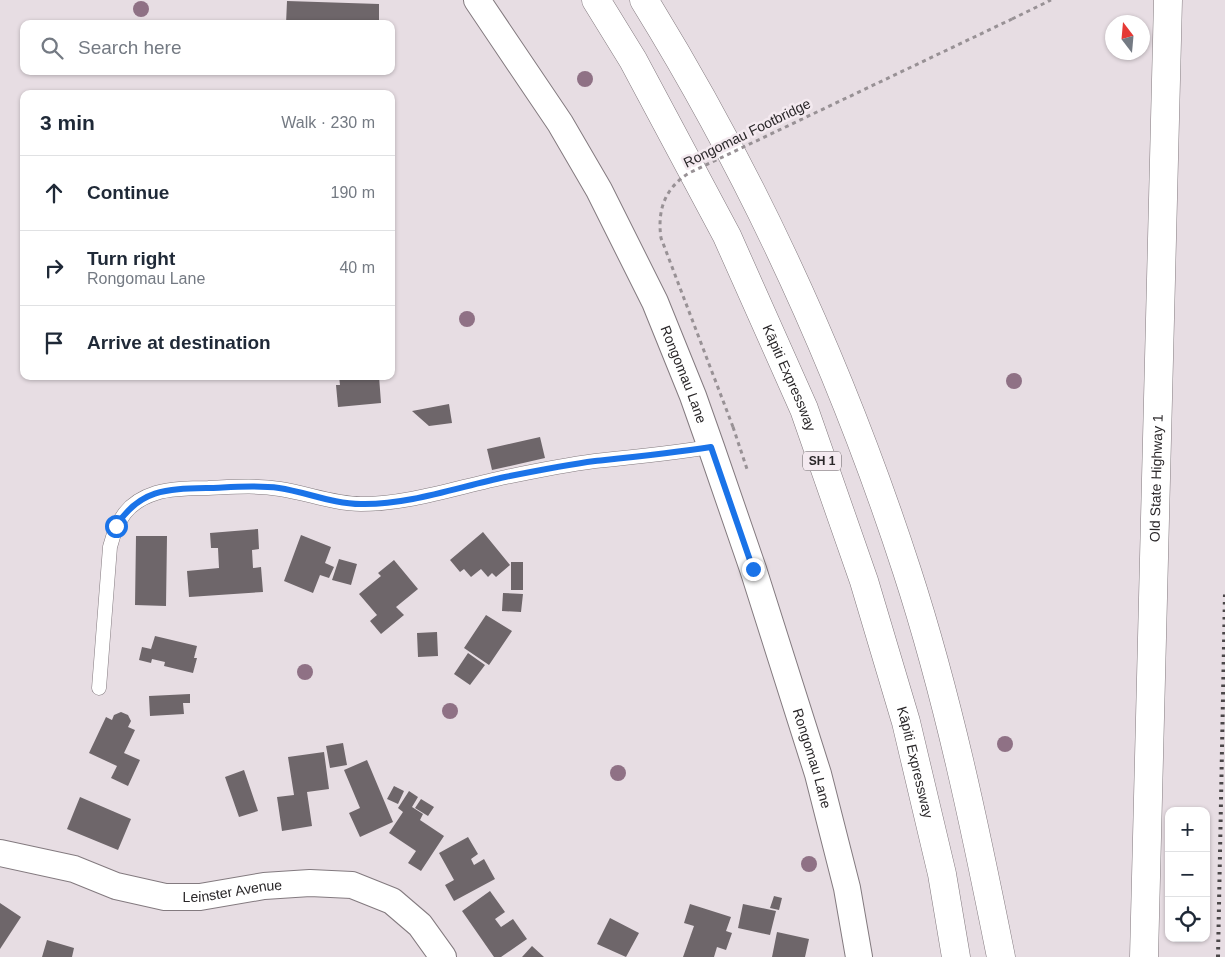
<!DOCTYPE html>
<meta charset="utf-8">
<style>
body{margin:0;font-family:Arial,sans-serif;background:#f6f6f7;color:#1f2937}
.controls{position:absolute;right:15px;bottom:15px;display:grid;overflow:hidden;border-radius:10px;box-shadow:0 1px 4px #0004}
.controls button{width:45px;height:45px;display:grid;place-items:center;padding:0;border:0;border-bottom:1px solid #e0e1e3;background:#fff;color:#1f2937;font:25px sans-serif}
.compass{position:absolute;left:1105px;top:15px;width:45px;height:45px;border-radius:50%;background:#fff;box-shadow:0 1px 4px #0004;rotate:344deg}
.stop{position:absolute;width:15px;height:15px;margin:-11px;border:4px solid #1a73e8;border-radius:50%;background:#fff}
.stop.end{background:#1a73e8;border-color:#fff;box-shadow:0 1px 5px #0008}
.list{margin:0;padding:0;list-style:none}
h2{display:flex;justify-content:space-between;align-items:center;height:65px;margin:0;padding:0 20px;font-size:21px}
h2 small{font-size:16px;font-weight:400;color:#747a83}
.list li{display:grid;grid-template-columns:32px 1fr auto;gap:15px;align-items:center;box-sizing:border-box;height:75px;padding:0 20px;border-top:1px solid #e0e1e3}
.list b{display:block;font-size:19px;white-space:nowrap}
.list p{margin:0;font-size:16px;white-space:nowrap;color:#747a83}
.list em{font-size:16px;font-style:normal;color:#747a83}
.icon{flex:none;width:28px;height:28px;fill:none;stroke:currentColor;stroke-width:2;stroke-linecap:round;stroke-linejoin:round}
.map{position:relative;flex:none;width:1225px;height:957px;overflow:hidden}
.search{position:absolute;background:#fff;box-shadow:0 1px 4px #0004;left:20px;top:20px;width:375px;height:55px;display:flex;align-items:center;gap:12px;box-sizing:border-box;padding:0 18px;border-radius:10px;color:#747a83;font-size:19px}
.panel{position:absolute;background:#fff;box-shadow:0 1px 4px #0004;left:20px;top:90px;width:375px;height:290px;border-radius:10px}
.map>svg:first-child{display:block}
.building{fill:#6e666a}
.lines{fill:none;stroke-linecap:round;stroke-linejoin:round}
.service-casing{stroke:#837a7f;stroke-width:15}
.minor-casing{stroke:#837a7f;stroke-width:28}
.secondary-casing{stroke:#837a7f;stroke-width:29}
.motorway-casing{stroke:#837a7f;stroke-width:29}
.path{stroke:#989195;stroke-width:3;stroke-dasharray:4 4;stroke-linecap:butt}
.service{stroke:#fff;stroke-width:14}
.minor{stroke:#fff;stroke-width:26}
.secondary{stroke:#fff;stroke-width:28}
.motorway{stroke:#fff;stroke-width:28}
.rail{stroke:#4b4749;stroke-width:4;stroke-dasharray:2.5 5;stroke-linecap:butt}
.path-bridge{stroke:#989195;stroke-width:3;stroke-dasharray:4 4;stroke-linecap:butt}
.tree{fill:#8f7185}
.route{stroke:#1a73e8;stroke-width:6}
.labels{text-anchor:middle;dominant-baseline:central;stroke-width:5;stroke-linejoin:round;paint-order:stroke}
.shield{fill:#f4eaf0;stroke:#676265;stroke-width:1}
.shield-label{font-size:12px;font-weight:bold;fill:#2a2729}
.street-label{font-size:14px;fill:#2a2729;stroke:#f4eaf0}
</style>
<div class="map">
<svg width="1225" height="957" viewBox="0 0 1225 957">
<rect width="100%" height="100%" fill="#e7dde3"/>
<path class="building" d="M 287,1 L 379,4 L 379,24 L 286,24 Z
M 339,376 L 379,376 L 381,403 L 338,407 L 336,385 L 340,385 Z
M 449,404 L 452,423 L 429,426 L 412,411 Z
M 540,437 L 545,458 L 492,470 L 487,449 Z
M 258,529 L 259,549 L 252,550 L 253,568 L 261,567 L 263,592 L 189,597 L 187,571 L 219,568 L 218,548 L 211,548 L 210,533 Z
M 483,532 L 510,565 L 496,577 L 492,573 L 488,577 L 481,569 L 471,577 L 464,569 L 460,572 L 450,560 Z
M 301,535 L 331,547 L 325,563 L 334,567 L 329,578 L 320,575 L 313,593 L 284,581 Z
M 136,536 L 167,536 L 166,606 L 135,605 Z
M 339,559 L 357,564 L 351,585 L 332,580 Z
M 394,560 L 418,589 L 396,607 L 404,615 L 381,634 L 370,621 L 377,615 L 359,594 L 381,576 L 378,573 Z
M 511,562 L 523,562 L 523,590 L 511,590 Z
M 503,593 L 523,594 L 521,612 L 502,611 Z
M 486,615 L 512,631 L 489,665 L 464,648 Z
M 437,632 L 438,656 L 418,657 L 417,633 Z
M 155,636 L 197,646 L 194,658 L 197,658 L 193,673 L 164,666 L 165,662 L 152,659 L 151,663 L 139,660 L 142,647 L 151,649 Z
M 468,653 L 485,665 L 470,685 L 454,674 Z
M 190,694 L 190,703 L 183,703 L 184,714 L 150,716 L 149,696 Z
M 121,712 L 128,715 L 131,721 L 128,727 L 135,730 L 124,753 L 140,760 L 128,786 L 111,778 L 117,766 L 89,753 L 106,717 L 112,720 L 114,715 Z
M 343,743 L 347,765 L 330,768 L 326,746 Z
M 324,752 L 329,789 L 307,792 L 312,826 L 282,831 L 277,797 L 294,795 L 288,757 Z
M 367,760 L 393,822 L 360,837 L 349,813 L 360,808 L 344,770 Z
M 244,770 L 258,811 L 239,817 L 225,777 Z
M 394,786 L 404,791 L 398,804 L 387,799 Z
M 409,791 L 418,797 L 412,807 L 423,814 L 420,820 L 444,836 L 421,871 L 408,863 L 416,851 L 389,833 L 403,812 L 398,808 Z
M 80,797 L 131,819 L 118,850 L 67,829 Z
M 421,799 L 434,807 L 428,816 L 415,808 Z
M 468,837 L 478,854 L 471,859 L 474,865 L 484,859 L 495,879 L 454,901 L 445,885 L 454,880 L 439,853 Z
M 490,891 L 505,912 L 495,919 L 501,927 L 513,919 L 527,939 L 501,957 L 494,957 L 462,911 Z
M 774,896 L 782,898 L 779,910 L 770,908 Z
M 0,903 L 21,917 L 0,949 Z
M 690,904 L 731,917 L 726,931 L 732,933 L 726,950 L 717,947 L 714,957 L 683,957 L 694,926 L 684,923 Z
M 743,904 L 776,911 L 770,935 L 738,928 Z
M 610,918 L 639,933 L 626,957 L 597,944 Z
M 777,932 L 809,939 L 805,957 L 772,957 Z
M 47,940 L 74,948 L 72,957 L 42,957 Z
M 532,946 L 544,957 L 522,957 Z"/>
<g class="lines">
<defs>
<path id="service" d="M 99,688 L 110,547 C 117,520 127,502 156,493 C 172,488 192,488 208,488 C 232,487 256,485 280,489 C 307,493 334,504 361,504 C 410,504 458,487 506,477 C 535,471 565,465 595,461 C 634,457 672,453 711,447"/>
<g id="minor">
<path id="s1" d="M 477,0 L 560,123 L 599,190 L 655,302 L 693,396 L 711,447 L 753,569 L 818,774 L 847,888 L 859,957"/>
<path id="s2" d="M 0,853 L 74,869 L 116,886 L 165,897 L 200,897 L 264,886 L 310,883 L 352,885 L 392,901 L 420,925 L 443,957"/>
</g>
<g id="secondary">
<path id="s3" d="M 1144,957 L 1168,0"/>
</g>
<g id="motorway">
<path id="s4" d="M 596,0 L 633,60 L 727,236 L 804,409 L 864,581 L 906,722 L 942,874 L 956,957"/>
<path d="M 644,0 C 754,178 842,371 907,571 C 948,697 975,827 1001,957"/>
</g>
</defs>
<use href="#service" class="service-casing"/>
<use href="#minor" class="minor-casing"/>
<use href="#secondary" class="secondary-casing"/>
<use href="#motorway" class="motorway-casing"/>
<path class="path" d="M 1012,19 L 1051,0
M 733,427 L 748,472"/>
<use href="#service" class="service"/>
<use href="#minor" class="minor"/>
<use href="#secondary" class="secondary"/>
<use href="#motorway" class="motorway"/>
<path class="rail" d="M 1218,957 L 1225,593"/>
<path class="path-bridge" d="M 733,427 L 661,238 C 657,210 665,188 689,173 L 1012,19"/>
</g>
<g class="tree">
<circle cx="141" cy="9" r="8"/>
<circle cx="585" cy="79" r="8"/>
<circle cx="467" cy="319" r="8"/>
<circle cx="1014" cy="381" r="8"/>
<circle cx="305" cy="672" r="8"/>
<circle cx="450" cy="711" r="8"/>
<circle cx="1005" cy="744" r="8"/>
<circle cx="618" cy="773" r="8"/>
<circle cx="809" cy="864" r="8"/>
</g>
<g class="lines">
<path class="route" d="M 116,526 C 141,488 168,489 211,488 C 234,487 257,485 279,488 C 306,492 333,504 361,504 C 409,505 458,487 505,477 C 535,471 565,465 595,461 C 633,457 672,453 711,447 L 753,569"/>
</g>
<g class="labels">
<rect class="shield" x="803" y="451.5" width="38" height="19" rx="4"/>
<g class="shield-label">
<text x="822" y="461">SH 1</text>
</g>
<g class="street-label">
<text transform="translate(747 133) rotate(-26)">Rongomau Footbridge</text>
<text stroke="none"><textPath href="#s1" startOffset="429">Rongomau Lane</textPath></text>
<text stroke="none"><textPath href="#s4" startOffset="425">Kāpiti Expressway</textPath></text>
<text stroke="none"><textPath href="#s3" startOffset="479">Old State Highway 1</textPath></text>
<text stroke="none"><textPath href="#s1" startOffset="834">Rongomau Lane</textPath></text>
<text stroke="none"><textPath href="#s4" startOffset="830">Kāpiti Expressway</textPath></text>
<text stroke="none"><textPath href="#s2" startOffset="239">Leinster Avenue</textPath></text>
</g>
</g>
</svg>
<div class="controls">
<button>+</button>
<button>−</button>
<button><svg class="icon" aria-label="locate" viewBox="0 0 24 24"><circle cx="12" cy="12" r="6"/><path d="M12 2v4M12 18v4M2 12h4M18 12h4"/></svg></button>
</div>
<svg class="compass" viewBox="-18 -18 36 36"><path d="M0-13l5 13h-10z" fill="#e53935"/><path d="M0 13l5-13h-10z" fill="#747a83"/></svg>
<div class="stop" style="left:116px;top:526px"></div>
<div class="stop end" style="left:753px;top:569px"></div>
<div class="search"><svg class="icon" aria-label="search" viewBox="0 0 24 24"><circle cx="10" cy="10" r="6"/><path d="M15 15l6 6"/></svg>Search here</div>
<section class="panel">
<h2>3 min<small>Walk · 230 m</small></h2>
<ul class="list">
<li><svg class="icon" aria-label="ahead" viewBox="0 0 24 24"><path d="M12 20V5M6 11l6-6 6 6"/></svg><div><b>Continue</b></div><em>190 m</em></li>
<li><svg class="icon" aria-label="right" viewBox="0 0 24 24"><path d="M7 20v-9h11M14 6l5 5-5 5"/></svg><div><b>Turn right</b><p>Rongomau Lane</p></div><em>40 m</em></li>
<li><svg class="icon" aria-label="arrive" viewBox="0 0 24 24"><path d="M6 21V4h12l-3 4 3 4H6"/></svg><div><b>Arrive at destination</b></div></li>
</ul>
</section>
</div>
